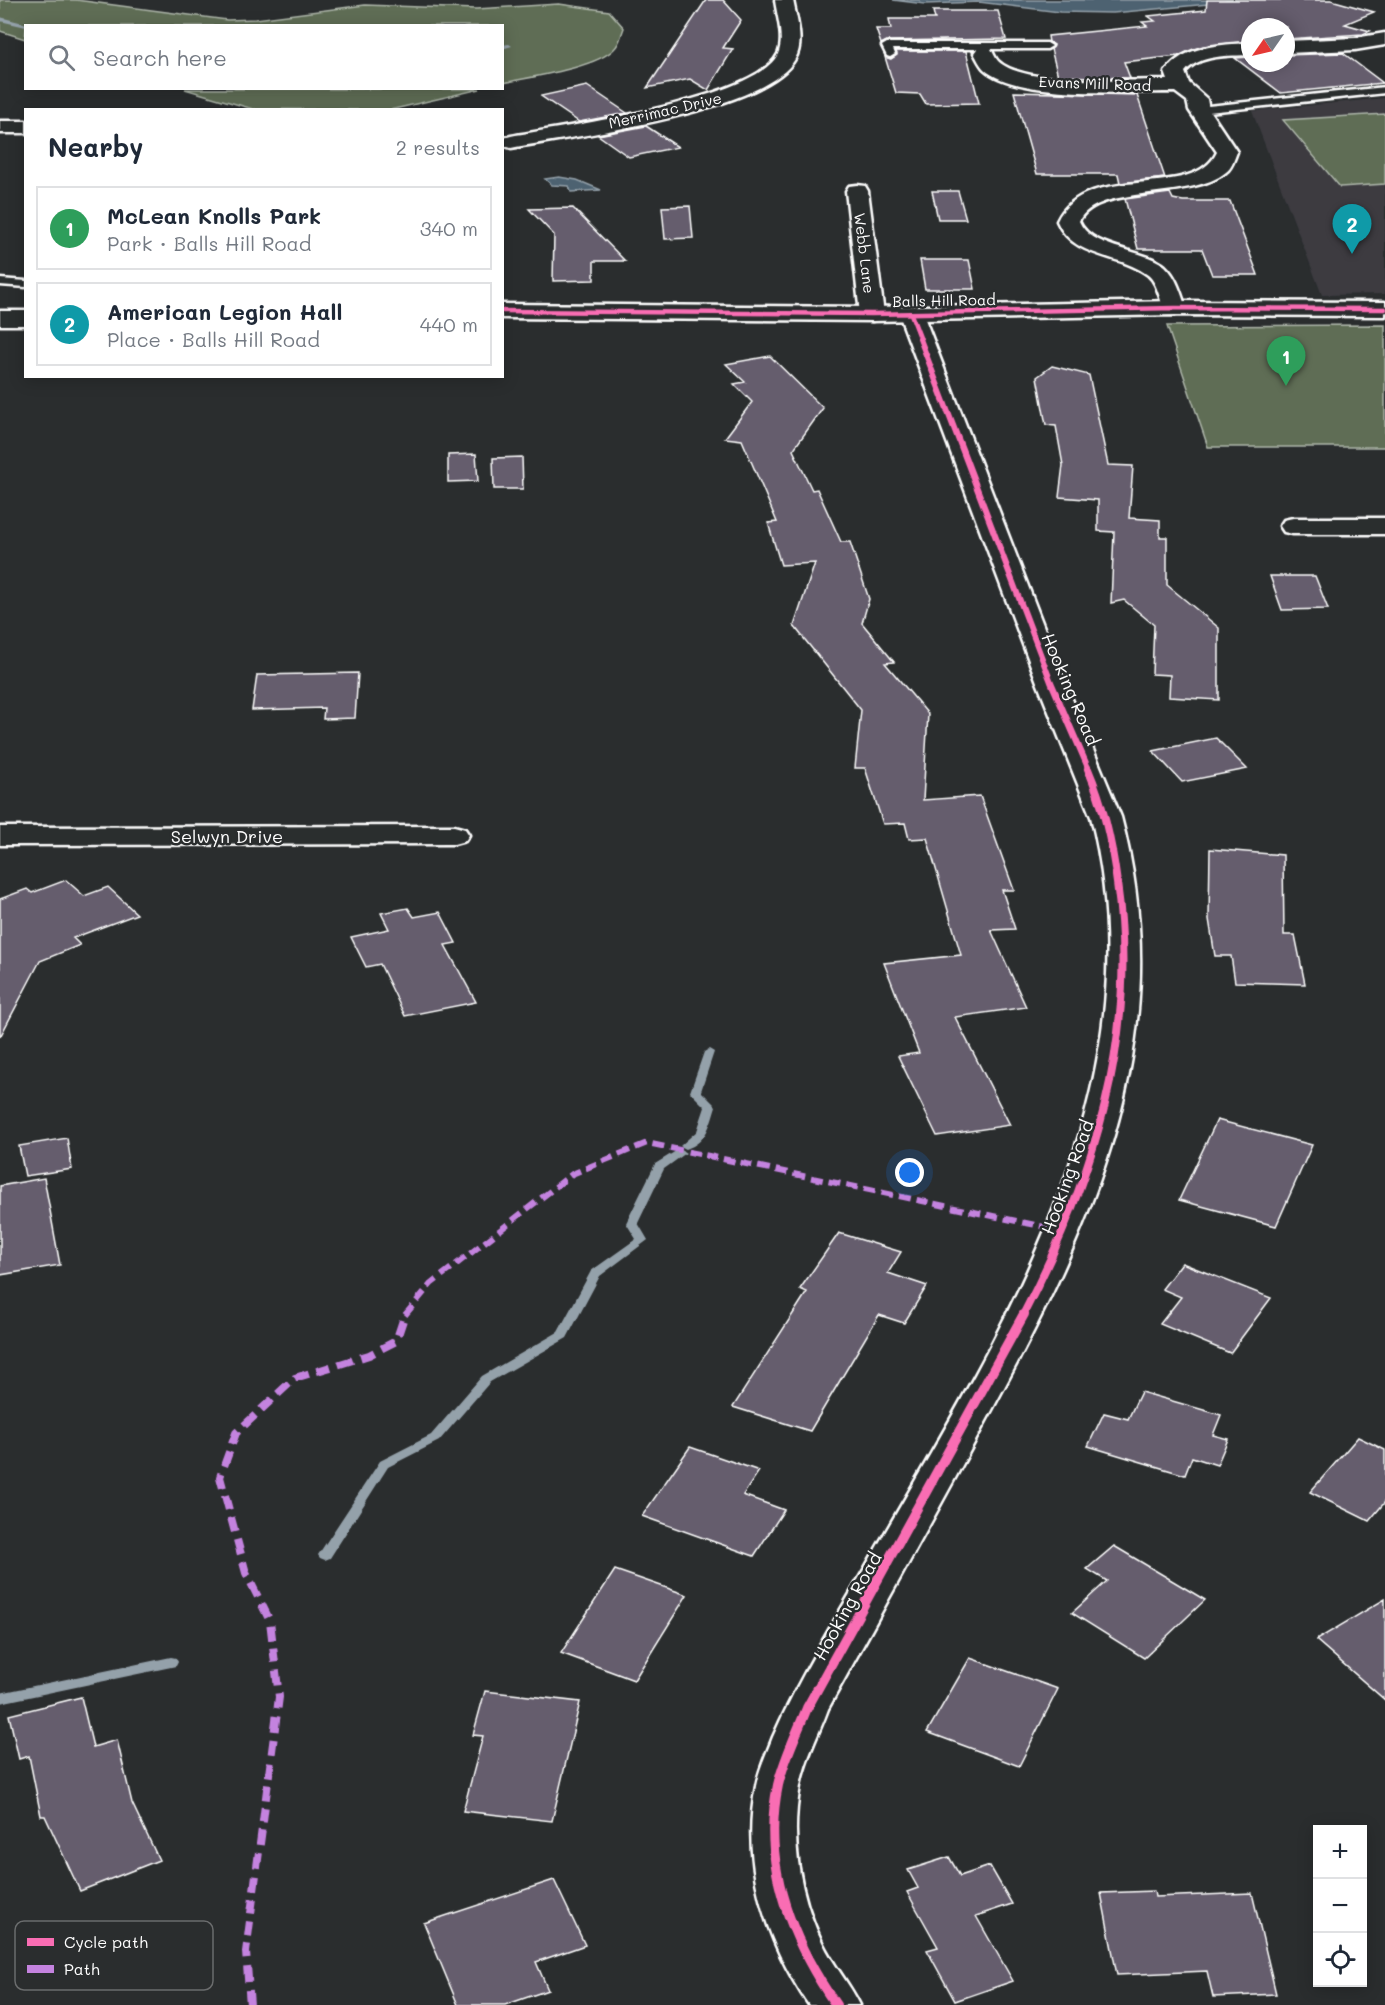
<!DOCTYPE html>
<meta charset="utf-8">
<style>
body{margin:0;font-family:Mali,sans-serif;background:#f2f2f3;color:#1f2937}
.controls{position:absolute;right:18px;bottom:18px;display:grid;overflow:hidden;border-radius:0px;box-shadow:0 3px 15px #0003}
.controls button{width:54px;height:54px;display:grid;place-items:center;padding:0;border:0;border-bottom:2px solid #e0e1e3;background:#fff;color:#1f2937;font:30px sans-serif}
.compass{position:absolute;left:1241px;top:18px;width:54px;height:54px;border-radius:50%;background:#fff;box-shadow:0 3px 15px #0003;rotate:236deg}
.you{position:absolute;left:910px;top:1173px;width:21px;height:21px;margin:-15px;border:4px solid #fff;border-radius:50%;background:#1a73e8;box-shadow:0 0 0 9px #1a73e833}
.badge{display:grid;place-items:center;width:39px;height:39px;border-radius:50%;background:#0b8043;color:#fff;font-size:20px;font-weight:700}
.pin{position:absolute;translate:-50% -50px;filter:drop-shadow(0 2px 3px #0008)}
.pin::after{content:'';position:absolute;top:32px;width:21px;height:18px;background:inherit;clip-path:polygon(0 0,100% 0,50% 100%)}
.list{margin:0;padding:0;list-style:none}
h2{display:flex;justify-content:space-between;align-items:center;height:78px;margin:0;padding:0 24px;font-size:26px}
h2 small{font-size:20px;font-weight:400;color:#747a83}
.list li{display:grid;grid-template-columns:39px 1fr auto;gap:18px;align-items:center;box-sizing:border-box;height:84px;margin:0 12px 12px;padding:0 12px;border:2px solid #e0e1e3;border-radius:0px}
.list b{display:block;font-size:22px;white-space:nowrap}
.list p{margin:0;font-size:20px;white-space:nowrap;color:#747a83}
.list em{font-size:20px;font-style:normal;color:#747a83}
.icon{flex:none;width:33px;height:33px;fill:none;stroke:currentColor;stroke-width:2;stroke-linecap:round;stroke-linejoin:round}
.map{position:relative;flex:none;width:1385px;height:2005px;overflow:hidden}
.search{position:absolute;background:#fff;box-shadow:0 3px 15px #0003;left:24px;top:24px;width:480px;height:66px;display:flex;align-items:center;gap:15px;box-sizing:border-box;padding:0 21px;border-radius:0px;color:#747a83;font-size:22px}
.panel{position:absolute;background:#fff;box-shadow:0 3px 15px #0003;left:24px;top:108px;width:480px;height:270px;border-radius:0px}
.map>svg:first-child{display:block}
.built{fill:#3c3b41}
.green{fill:#5e6d55;stroke:#aeb6aa;stroke-width:1.5}
.water{fill:#4d6271;stroke:#94a1aa;stroke-width:1.5}
.lines{fill:none;stroke-linecap:round;stroke-linejoin:round}
.stream{fill:#94a1aa;fill-rule:evenodd}
.building{fill:#655d6d;stroke:#fff;stroke-width:1.5}
.lane-casing{stroke:#fff;stroke-width:5}
.street-casing{stroke:#fff;stroke-width:5}
.secondary-casing{stroke:#fff;stroke-width:5}
.lane{fill:#2a2d2e;fill-rule:evenodd}
.street{fill:#2a2d2e;fill-rule:evenodd}
.secondary{fill:#2a2d2e;fill-rule:evenodd}
.quiet-far1{stroke:#c483df;stroke-width:6;stroke-dasharray:12 6;stroke-linecap:butt}
.quiet{stroke:#c483df;stroke-width:8;stroke-dasharray:15 8;stroke-linecap:butt}
.cycleway-far3-casing{stroke:#2a2d2e;stroke-width:7}
.cycleway-far2-casing{stroke:#2a2d2e;stroke-width:9}
.cycleway-far1-casing{stroke:#2a2d2e;stroke-width:11}
.cycleway-casing{stroke:#2a2d2e;stroke-width:14}
.cycleway-far3{stroke:#f96db3;stroke-width:4.5}
.cycleway-far2{stroke:#f96db3;stroke-width:6}
.cycleway-far1{stroke:#f96db3;stroke-width:8}
.cycleway{stroke:#f96db3;stroke-width:10}
.labels{text-anchor:middle;dominant-baseline:central;stroke-width:5;stroke-linejoin:round;paint-order:stroke}
.far-street-label{font-size:15px;fill:#fff;stroke:#2a2d2e}
.street-label{font-size:18px;fill:#fff;stroke:#2a2d2e}
.key{fill:#2a2d2e;stroke:#6a6c6d;stroke-width:1.5}
.key-label{font-size:16px;fill:#fff}
</style>
<div class="map">
<svg width="1385" height="2005" viewBox="0 0 1385 2005">
<rect width="100%" height="100%" fill="#2a2d2e"/>
<filter id="ink" filterUnits="userSpaceOnUse"><feTurbulence type="fractalNoise" baseFrequency=".0167" numOctaves="2"/><feDisplacementMap in="SourceGraphic" scale="12" xChannelSelector="R" yChannelSelector="G"/><feConvolveMatrix kernelMatrix="1 2 1 2 8 2 1 2 1" color-interpolation-filters="sRGB"/></filter>
<g filter="url(#ink)">
<path class="built" d="M 1385,98 L 1385,294 L 1322,295 L 1252,111 Z"/>
<path class="green" d="M 0,0 L 76,0 L 227,20 L 256,19 L 365,5 L 476,9 L 559,4 L 609,11 L 624,28 C 621,35 620,44 614,49 C 596,68 529,77 503,83 L 502,26 L 26,26 L 25,39 L 0,31 Z
M 185,89 L 480,89 L 390,110 L 253,109 Z
M 1385,114 L 1385,184 L 1340,187 L 1283,120 Z
M 1385,325 L 1385,447 L 1208,447 L 1167,326 Z"/>
<path class="water" d="M 893,0 L 1251,0 L 1113,13 L 1060,12 L 979,2 L 925,4 Z
M 559,177 L 577,180 L 601,190 L 571,192 L 569,186 L 552,185 L 545,179 Z"/>
<g class="lines">
<path class="stream" d="M 0,17 L 31,25 L 32,26 L 26,26 L 26,27 L 0,21 Z
M 502,45 L 509,44 L 512,46 L 502,49 Z
M 709,1049 L 714,1052 L 701,1091 L 716,1106 C 710,1125 707,1142 686,1149 L 680,1146 L 697,1131 L 705,1107 L 690,1092 L 704,1052 Z
M 680,1149 L 686,1153 L 664,1169 L 638,1223 L 648,1240 L 600,1276 L 567,1338 L 490,1382 L 439,1441 L 388,1467 L 330,1558 L 325,1560 L 320,1558 L 318,1555 L 320,1552 L 380,1461 L 431,1435 L 482,1376 L 558,1332 L 591,1271 L 636,1239 L 626,1223 L 655,1164 L 676,1151 Z
M 171,1657 L 176,1658 L 178,1662 L 176,1666 L 0,1703 L 0,1693 Z"/>
</g>
<path class="building" d="M 706,0 L 723,0 L 741,20 L 723,48 L 733,49 L 708,90 L 690,79 L 647,88 Z
M 1207,0 L 1331,0 L 1374,12 L 1345,24 L 1370,31 L 1363,34 L 1286,39 L 1286,27 L 1250,27 L 1250,41 L 1203,46 L 1178,56 L 1124,62 L 1130,78 L 1058,76 L 1051,49 L 1054,45 L 1049,42 L 1048,36 L 1147,26 L 1142,22 L 1155,21 L 1148,16 L 1206,10 Z
M 933,11 L 998,11 L 1006,39 L 887,41 L 881,44 L 876,29 L 891,29 L 889,19 L 935,19 Z
M 896,51 L 966,51 L 979,103 L 926,104 L 920,94 L 896,93 L 885,57 L 891,59 L 897,55 Z
M 1343,53 L 1383,83 L 1281,93 L 1235,58 L 1250,57 L 1250,63 L 1286,63 L 1286,55 Z
M 587,86 L 627,113 L 579,122 L 541,96 Z
M 1014,92 L 1137,95 L 1165,178 L 1120,183 L 1118,174 L 1037,174 Z
M 646,126 L 678,147 L 629,157 L 598,135 Z
M 932,191 L 958,191 L 966,219 L 938,219 Z
M 1170,193 L 1173,199 L 1183,201 L 1230,201 L 1258,275 L 1212,275 L 1202,249 L 1138,249 L 1125,199 Z
M 690,206 L 693,238 L 665,239 L 662,207 Z
M 573,208 L 625,261 L 594,261 L 594,280 L 553,281 L 554,235 L 529,209 Z
M 920,260 L 969,260 L 975,289 L 925,289 Z
M 770,356 L 823,408 L 793,450 L 812,490 L 817,489 L 841,542 L 850,542 L 869,599 L 862,623 L 894,662 L 885,663 L 928,714 L 923,800 L 980,796 L 1014,890 L 1002,890 L 1015,929 L 991,930 L 1026,1007 L 955,1017 L 1010,1125 L 937,1136 L 898,1056 L 919,1053 L 884,963 L 961,955 L 927,838 L 909,839 L 905,823 L 883,824 L 865,768 L 855,768 L 861,710 L 794,626 L 815,563 L 781,565 L 768,523 L 777,522 L 742,440 L 725,438 L 752,402 L 734,384 L 745,382 L 726,364 Z
M 1052,366 L 1089,375 L 1108,465 L 1133,466 L 1129,518 L 1160,520 L 1160,537 L 1167,537 L 1167,585 L 1219,628 L 1219,700 L 1169,697 L 1170,675 L 1152,674 L 1154,625 L 1124,600 L 1111,603 L 1114,532 L 1098,531 L 1098,500 L 1059,497 L 1063,465 L 1056,426 L 1046,425 L 1037,377 Z
M 476,454 L 478,481 L 448,482 L 448,455 Z
M 522,457 L 523,489 L 494,489 L 493,458 Z
M 1270,576 L 1315,576 L 1328,609 L 1282,610 Z
M 358,673 L 355,718 L 323,719 L 324,708 L 252,710 L 257,675 Z
M 1216,738 L 1247,769 L 1182,782 L 1153,751 Z
M 1210,849 L 1283,855 L 1284,935 L 1295,935 L 1305,984 L 1235,982 L 1231,956 L 1215,956 L 1209,919 Z
M 66,880 L 84,896 L 108,887 L 137,914 L 73,938 L 80,945 L 40,961 L 0,1037 L 0,899 L 27,889 L 32,893 Z
M 408,908 L 414,917 L 440,912 L 456,943 L 445,945 L 476,1002 L 405,1016 L 380,964 L 366,967 L 351,937 L 389,929 L 381,913 Z
M 1217,1120 L 1312,1145 L 1276,1226 L 1179,1200 Z
M 67,1138 L 72,1169 L 25,1176 L 19,1146 Z
M 44,1178 L 60,1265 L 0,1275 L 0,1186 Z
M 839,1233 L 901,1252 L 888,1273 L 927,1286 L 904,1323 L 879,1315 L 810,1431 L 733,1407 L 807,1292 L 800,1289 Z
M 1182,1263 L 1271,1298 L 1230,1353 L 1160,1324 L 1181,1297 L 1162,1289 Z
M 1141,1392 L 1221,1415 L 1213,1435 L 1228,1439 L 1217,1465 L 1192,1457 L 1185,1475 L 1088,1446 L 1104,1413 L 1128,1419 Z
M 1358,1437 L 1385,1450 L 1385,1502 L 1369,1521 L 1310,1492 Z
M 690,1447 L 759,1471 L 743,1495 L 784,1510 L 754,1556 L 642,1516 Z
M 1114,1546 L 1205,1600 L 1144,1658 L 1072,1613 L 1107,1581 L 1087,1569 Z
M 615,1570 L 687,1595 L 634,1680 L 561,1653 Z
M 1385,1599 L 1385,1700 L 1316,1640 Z
M 970,1658 L 1058,1689 L 1019,1766 L 927,1732 Z
M 485,1691 L 580,1702 L 552,1821 L 463,1811 L 483,1736 L 473,1735 Z
M 81,1697 L 93,1747 L 117,1740 L 132,1803 L 159,1860 L 80,1891 L 45,1816 L 41,1816 L 29,1756 L 19,1759 L 9,1715 Z
M 949,1857 L 960,1876 L 990,1866 L 1012,1904 L 976,1916 L 1013,1981 L 955,2001 L 927,1950 L 938,1947 L 907,1892 L 918,1888 L 908,1870 Z
M 554,1880 L 585,1945 L 536,1962 L 548,1990 L 505,2005 L 458,2005 L 424,1923 Z
M 1154,1891 L 1155,1897 L 1252,1893 L 1276,1994 L 1213,1997 L 1207,1971 L 1117,1975 L 1101,1893 Z"/>
<g class="lines">
<defs>
<path id="lane" d="M 887,43 L 1047,43 L 1052,46 L 1047,49 L 893,49 L 895,54 L 890,57 L 887,56 L 882,46 Z
M 1385,87 L 1385,93 L 1199,113 L 1194,110 L 1199,107 Z
M 0,279 L 26,281 L 26,287 L 0,285 Z"/>
<path id="street" d="M 775,0 L 793,0 C 796,18 805,42 795,59 C 765,112 571,137 511,148 L 502,145 L 504,138 L 511,136 C 562,127 756,100 778,54 C 785,39 777,16 775,0 Z
M 1385,33 L 1385,45 L 1355,50 L 1286,53 L 1286,41 L 1355,38 Z
M 1250,43 L 1250,55 C 1229,56 1200,54 1185,72 L 1189,83 L 1207,99 L 1209,110 L 1237,152 C 1234,159 1232,168 1226,172 C 1192,201 1096,184 1079,221 C 1091,250 1143,248 1165,266 C 1177,277 1181,294 1186,308 L 1183,313 L 1175,315 L 1167,313 C 1159,302 1159,284 1148,275 C 1119,253 1073,259 1057,221 C 1087,160 1193,203 1217,152 L 1189,110 L 1187,101 L 1175,92 C 1131,92 1016,99 984,69 C 980,65 977,58 974,53 L 977,49 L 991,49 C 993,52 995,58 998,61 C 1023,86 1132,80 1168,80 L 1165,72 C 1184,45 1220,45 1250,43 Z
M 0,121 L 26,121 L 26,133 L 0,133 Z
M 857,185 L 865,186 L 868,191 L 884,314 L 880,319 L 872,321 L 864,319 L 860,314 L 846,191 L 849,186 Z
M 911,307 L 919,309 L 923,314 L 1065,682 L 1121,817 C 1182,1047 1087,1236 980,1432 C 930,1525 879,1616 828,1709 C 819,1734 805,1759 800,1786 C 790,1839 799,1894 822,1942 C 833,1965 849,1983 860,2005 L 809,2005 C 766,1942 740,1863 756,1786 C 759,1769 767,1753 773,1737 C 798,1680 831,1627 862,1573 C 994,1341 1161,1096 1091,817 L 1037,682 L 899,314 L 903,309 Z
M 1293,518 L 1385,518 L 1385,534 L 1293,534 L 1284,532 L 1280,526 L 1284,520 Z
M 454,826 L 465,829 L 469,835 L 465,841 L 454,844 L 0,845 L 0,827 Z"/>
<path id="secondary" d="M 1175,301 L 1385,302 L 1385,316 L 1175,315 L 872,321 L 502,318 L 502,304 L 872,307 Z
M 0,311 L 26,311 L 26,325 L 0,325 Z"/>
</defs>
<use href="#lane" class="lane-casing"/>
<use href="#street" class="street-casing"/>
<use href="#secondary" class="secondary-casing"/>
<use href="#lane" class="lane"/>
<use href="#street" class="street"/>
<use href="#secondary" class="secondary"/>
<path class="quiet-far1" d="M 405,1315 L 431,1284 L 572,1174 L 647,1143 L 1064,1231"/>
<path class="quiet" d="M 250,2005 L 246,1952 L 279,1697 L 270,1621 L 246,1573 L 220,1477 L 236,1433 L 295,1378 L 369,1355 L 396,1341 L 405,1314"/>
<defs>
<path id="cycleway-far3" d="M 502,311 L 872,314 L 1175,308 L 1385,309
M 911,314 L 921,340"/>
<path id="cycleway-far2" d="M 920,339 L 1051,682 L 1089,770"/>
<path id="cycleway-far1" d="M 1023,1315 C 1093,1180 1139,1037 1117,883 C 1112,843 1104,806 1088,769"/>
<path id="cycleway" d="M 836,2005 C 791,1940 761,1865 778,1785 C 784,1759 797,1733 807,1708 L 1024,1314"/>
</defs>
<use href="#cycleway-far3" class="cycleway-far3-casing"/>
<use href="#cycleway-far2" class="cycleway-far2-casing"/>
<use href="#cycleway-far1" class="cycleway-far1-casing"/>
<use href="#cycleway" class="cycleway-casing"/>
<use href="#cycleway-far3" class="cycleway-far3"/>
<use href="#cycleway-far2" class="cycleway-far2"/>
<use href="#cycleway-far1" class="cycleway-far1"/>
<use href="#cycleway" class="cycleway"/>
</g>
</g>
<g class="labels">
<g class="far-street-label">
<text transform="translate(1095 83) rotate(2)">Evans Mill Road</text>
<text transform="translate(665 110) rotate(-13)">Merrimac Drive</text>
<text transform="translate(865 253) rotate(83)">Webb Lane</text>
<text transform="translate(944 300) rotate(-1)">Balls Hill Road</text>
</g>
<g class="street-label">
<text transform="translate(1071 689) rotate(67)">Hooking Road</text>
<text x="227" y="836">Selwyn Drive</text>
<text transform="translate(1067 1177) rotate(-70)">Hooking Road</text>
<text transform="translate(847 1606) rotate(-61)">Hooking Road</text>
</g>
</g>
<rect x="15" y="1921" width="198" height="69" rx="9" class="key"/>
<rect x="27" y="1938" width="27" height="8" fill="#f96db3"/>
<rect x="27" y="1965" width="27" height="8" fill="#c483df"/>
<g class="key-label">
<text x="64" y="1948">Cycle path</text>
<text x="64" y="1975">Path</text>
</g>
</svg>
<div class="controls">
<button>+</button>
<button>−</button>
<button><svg class="icon" aria-label="locate" viewBox="0 0 24 24"><circle cx="12" cy="12" r="6"/><path d="M12 2v4M12 18v4M2 12h4M18 12h4"/></svg></button>
</div>
<svg class="compass" viewBox="-18 -18 36 36"><path d="M0-13l5 13h-10z" fill="#e53935"/><path d="M0 13l5-13h-10z" fill="#747a83"/></svg>
<div class="you"></div>
<div class="pin badge" style="left:1286px;top:386px;background:#2e9e5b">1</div>
<div class="pin badge" style="left:1352px;top:254px;background:#0f9aa8">2</div>
<div class="search"><svg class="icon" aria-label="search" viewBox="0 0 24 24"><circle cx="10" cy="10" r="6"/><path d="M15 15l6 6"/></svg>Search here</div>
<section class="panel">
<h2>Nearby<small>2 results</small></h2>
<ul class="list">
<li><span class="badge" style="background:#2e9e5b">1</span><div><b>McLean Knolls Park</b><p>Park · Balls Hill Road</p></div><em>340 m</em></li>
<li><span class="badge" style="background:#0f9aa8">2</span><div><b>American Legion Hall</b><p>Place · Balls Hill Road</p></div><em>440 m</em></li>
</ul>
</section>
</div>
